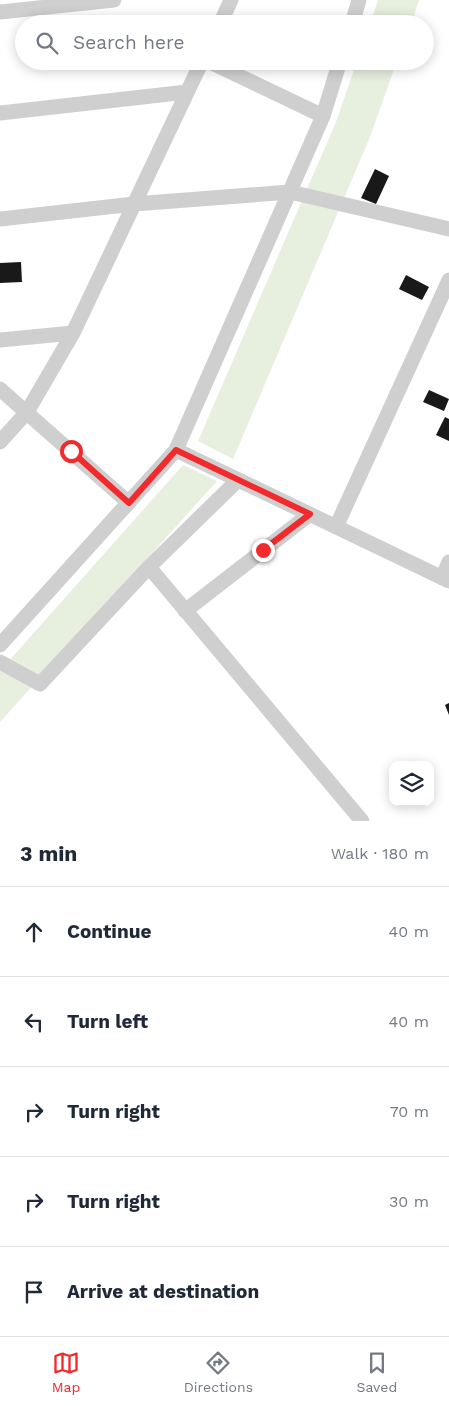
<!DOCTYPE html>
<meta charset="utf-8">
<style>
body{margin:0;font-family:"Work Sans",sans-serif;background:#f6f6f7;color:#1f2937}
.controls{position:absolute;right:15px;bottom:15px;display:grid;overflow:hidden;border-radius:10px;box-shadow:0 2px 12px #0003}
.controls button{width:45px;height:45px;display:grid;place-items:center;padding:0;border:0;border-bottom:1px solid #e0e1e3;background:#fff;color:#1f2937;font:25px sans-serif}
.stop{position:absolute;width:15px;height:15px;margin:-11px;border:4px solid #f22a2d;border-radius:50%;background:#fff}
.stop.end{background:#f22a2d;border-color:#fff;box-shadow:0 1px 5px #0008}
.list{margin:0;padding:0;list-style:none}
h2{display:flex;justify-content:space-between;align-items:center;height:65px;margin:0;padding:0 20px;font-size:21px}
h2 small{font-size:16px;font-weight:400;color:#747a83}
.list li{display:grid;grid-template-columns:32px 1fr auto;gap:15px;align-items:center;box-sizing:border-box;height:90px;padding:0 20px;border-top:1px solid #e0e1e3}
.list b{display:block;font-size:19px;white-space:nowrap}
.list em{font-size:16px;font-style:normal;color:#747a83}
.icon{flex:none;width:28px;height:28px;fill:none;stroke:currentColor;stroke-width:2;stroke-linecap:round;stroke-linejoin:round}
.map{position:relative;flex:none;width:449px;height:821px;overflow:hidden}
.search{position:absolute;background:#fff;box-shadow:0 2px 12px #0003;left:15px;right:15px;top:15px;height:55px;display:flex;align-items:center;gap:12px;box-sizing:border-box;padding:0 18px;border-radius:28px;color:#747a83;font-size:19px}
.sheet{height:515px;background:#fff}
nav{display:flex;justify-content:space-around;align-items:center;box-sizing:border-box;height:70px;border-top:1px solid #e0e1e3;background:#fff;font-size:14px;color:#747a83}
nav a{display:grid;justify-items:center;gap:2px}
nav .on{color:#f22a2d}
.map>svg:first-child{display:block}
.green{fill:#e7efdf}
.building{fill:#191919}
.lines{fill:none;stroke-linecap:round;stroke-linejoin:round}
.minor{stroke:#cfcfcf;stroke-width:15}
.route{stroke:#f22a2d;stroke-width:6}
</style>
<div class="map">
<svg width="449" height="821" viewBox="0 0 449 821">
<rect width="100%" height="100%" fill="#fff"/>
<path class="green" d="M 378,0 L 419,0 L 411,24 L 370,24 Z
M 357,61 L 397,61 L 370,137 L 233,459 L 198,441 L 336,122 Z
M 183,465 L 217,481 L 0,722 L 0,671 Z"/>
<path class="building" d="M 375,169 L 389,176 L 376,204 L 361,198 Z
M 21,262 L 22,282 L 0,283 L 0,263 Z
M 406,275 L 429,287 L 422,300 L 399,289 Z
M 429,390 L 449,399 L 444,411 L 423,402 Z
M 445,417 L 449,419 L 449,441 L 436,435 Z
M 449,703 L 449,715 L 445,705 Z"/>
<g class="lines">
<path class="minor" d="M 0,12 L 114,0
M 220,24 L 231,0
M 352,24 L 359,0
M 208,61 L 323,116
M 0,113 L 187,92
M 0,219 L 134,204 L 290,192 L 449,229
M 0,340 L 73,333
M 0,389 L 129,503
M 0,442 L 27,412 L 73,333 L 202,61
M 176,450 L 449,581
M 336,527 L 449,280
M 149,567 L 362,821
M 442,578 L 449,562
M 185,611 L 310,514
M 0,645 L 176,450 L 323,116 L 340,61
M 0,662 L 40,684 L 149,567 L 238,480"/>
</g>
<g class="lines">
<path class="route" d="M 71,451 L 129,503 L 176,450 L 310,514 L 263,550"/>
</g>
</svg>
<div class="controls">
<button><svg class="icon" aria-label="layers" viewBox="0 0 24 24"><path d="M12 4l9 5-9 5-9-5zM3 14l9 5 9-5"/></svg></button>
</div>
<div class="stop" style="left:71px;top:451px"></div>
<div class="stop end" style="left:263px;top:550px"></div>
<div class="search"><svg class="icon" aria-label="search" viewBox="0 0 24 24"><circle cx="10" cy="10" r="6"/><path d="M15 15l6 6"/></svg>Search here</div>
</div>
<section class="sheet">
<h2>3 min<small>Walk · 180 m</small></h2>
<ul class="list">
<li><svg class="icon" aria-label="ahead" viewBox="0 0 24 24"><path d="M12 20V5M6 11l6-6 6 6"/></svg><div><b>Continue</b></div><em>40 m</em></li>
<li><svg class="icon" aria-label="left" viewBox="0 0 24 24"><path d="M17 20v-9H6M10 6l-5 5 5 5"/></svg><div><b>Turn left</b></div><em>40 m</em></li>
<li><svg class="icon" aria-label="right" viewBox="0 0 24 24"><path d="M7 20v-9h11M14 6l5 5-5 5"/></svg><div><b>Turn right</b></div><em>70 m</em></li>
<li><svg class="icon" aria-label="right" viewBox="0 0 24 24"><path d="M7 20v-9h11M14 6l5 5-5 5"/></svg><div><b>Turn right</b></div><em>30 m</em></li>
<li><svg class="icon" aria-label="arrive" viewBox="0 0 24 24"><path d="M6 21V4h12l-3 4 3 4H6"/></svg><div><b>Arrive at destination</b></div></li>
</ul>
</section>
<nav>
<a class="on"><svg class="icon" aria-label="map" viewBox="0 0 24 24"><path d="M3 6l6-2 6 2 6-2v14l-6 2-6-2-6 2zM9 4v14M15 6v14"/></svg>Map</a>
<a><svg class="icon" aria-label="directions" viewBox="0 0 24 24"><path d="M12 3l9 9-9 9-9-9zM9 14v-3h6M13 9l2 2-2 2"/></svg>Directions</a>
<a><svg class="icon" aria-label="saved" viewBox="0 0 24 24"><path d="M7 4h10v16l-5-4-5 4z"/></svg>Saved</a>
</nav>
